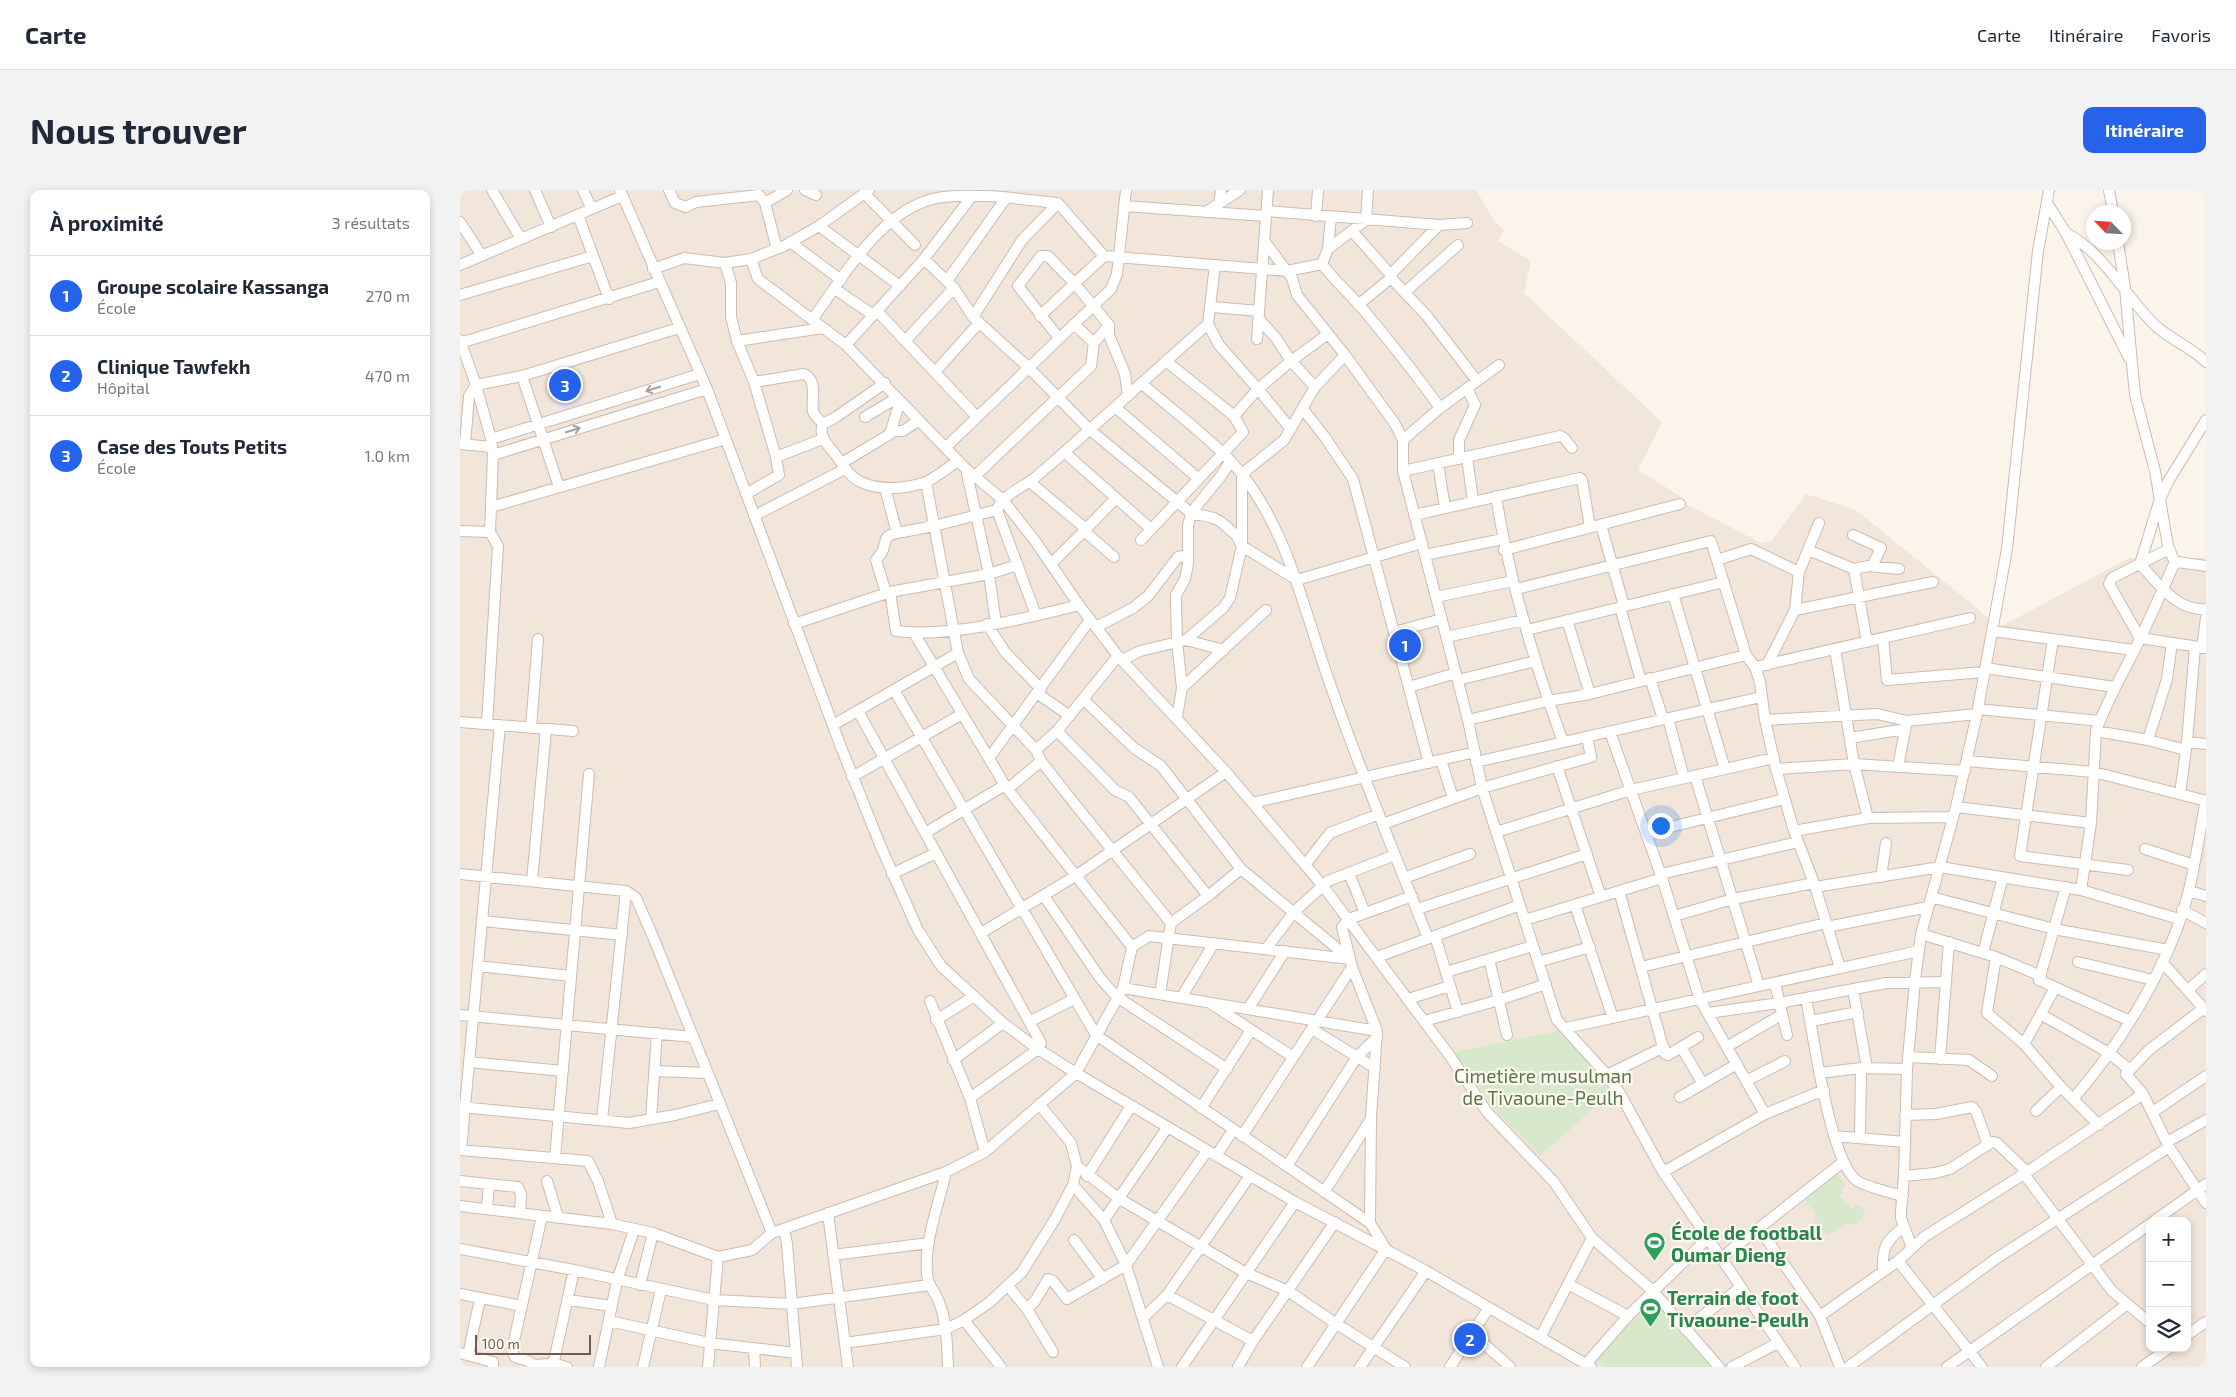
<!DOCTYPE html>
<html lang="fr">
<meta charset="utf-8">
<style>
body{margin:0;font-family:"Exo 2",sans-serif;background:#f2f2f3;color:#1f2937}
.controls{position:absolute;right:15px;bottom:15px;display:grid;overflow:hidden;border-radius:10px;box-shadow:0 2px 8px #0003}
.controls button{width:45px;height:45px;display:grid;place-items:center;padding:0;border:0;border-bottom:1px solid #e0e1e3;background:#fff;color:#1f2937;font:25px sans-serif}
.compass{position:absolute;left:1626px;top:15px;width:45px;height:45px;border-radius:50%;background:#fff;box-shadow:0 2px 8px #0003;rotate:295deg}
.scale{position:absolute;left:15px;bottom:12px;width:116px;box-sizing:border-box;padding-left:5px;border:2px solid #755a4f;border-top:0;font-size:14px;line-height:18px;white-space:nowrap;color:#755a4f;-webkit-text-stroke:4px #fef8f1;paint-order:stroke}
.you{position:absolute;left:1200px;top:635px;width:18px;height:18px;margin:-12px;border:4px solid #fff;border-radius:50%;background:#1a73e8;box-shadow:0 0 0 8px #1a73e833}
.badge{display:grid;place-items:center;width:32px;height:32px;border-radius:50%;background:#2563eb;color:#fff;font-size:16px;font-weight:700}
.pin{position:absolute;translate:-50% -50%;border:2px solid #fff;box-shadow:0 1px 5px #0006}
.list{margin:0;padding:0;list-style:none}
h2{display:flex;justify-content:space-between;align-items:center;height:65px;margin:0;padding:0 20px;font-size:21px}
h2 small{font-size:16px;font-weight:400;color:#747a83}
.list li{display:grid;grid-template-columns:32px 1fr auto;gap:15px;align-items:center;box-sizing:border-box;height:80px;padding:0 20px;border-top:1px solid #e0e1e3}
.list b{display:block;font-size:19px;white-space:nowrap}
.list p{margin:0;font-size:16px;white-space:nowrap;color:#747a83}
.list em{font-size:16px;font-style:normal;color:#747a83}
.icon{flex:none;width:28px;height:28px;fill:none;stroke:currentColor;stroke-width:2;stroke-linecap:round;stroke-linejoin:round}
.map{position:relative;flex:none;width:1746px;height:1177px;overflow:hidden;border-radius:10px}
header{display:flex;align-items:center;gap:30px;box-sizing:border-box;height:70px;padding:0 25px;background:#fff;border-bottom:1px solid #e0e1e3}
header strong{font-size:24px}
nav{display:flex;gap:28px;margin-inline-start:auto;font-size:18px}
.intro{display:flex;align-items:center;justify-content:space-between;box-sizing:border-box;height:120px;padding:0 30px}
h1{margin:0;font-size:35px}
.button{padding:12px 22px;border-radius:10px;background:#2563eb;color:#fff;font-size:18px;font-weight:700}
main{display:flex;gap:30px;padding:0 30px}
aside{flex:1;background:#fff;border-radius:10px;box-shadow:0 2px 8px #0003}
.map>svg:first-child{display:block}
.residential{fill:#f2e5da;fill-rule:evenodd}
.education{fill:#f1e7f8}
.green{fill:#d8e8ca}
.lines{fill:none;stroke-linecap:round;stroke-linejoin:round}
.minor-casing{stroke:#cdbbb1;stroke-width:12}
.minor{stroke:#fff;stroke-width:10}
.oneway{stroke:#ac9c95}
.labels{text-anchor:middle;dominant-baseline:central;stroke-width:4.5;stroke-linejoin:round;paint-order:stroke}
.park-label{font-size:19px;fill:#5a7948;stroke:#fef8f1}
.leisure-label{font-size:19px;font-weight:bold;fill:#27864d;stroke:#fef8f1;text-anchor:start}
</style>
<header>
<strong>Carte</strong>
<nav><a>Carte</a><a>Itinéraire</a><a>Favoris</a></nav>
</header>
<div class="intro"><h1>Nous trouver</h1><a class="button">Itinéraire</a></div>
<main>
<aside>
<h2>À proximité<small>3 résultats</small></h2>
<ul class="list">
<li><span class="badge">1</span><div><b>Groupe scolaire Kassanga</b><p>École</p></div><em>270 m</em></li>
<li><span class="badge">2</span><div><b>Clinique Tawfekh</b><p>Hôpital</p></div><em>470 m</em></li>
<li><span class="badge">3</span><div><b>Case des Touts Petits</b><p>École</p></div><em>1.0 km</em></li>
</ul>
</aside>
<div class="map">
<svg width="1746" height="1177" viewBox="0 0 1746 1177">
<rect width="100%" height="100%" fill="#fbf4eb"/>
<path class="residential" d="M 0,0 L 1016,0 L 1032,27 L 1044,41 L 1038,51 L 1071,71 L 1064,103 L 1202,232 L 1178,280 L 1220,306 L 1220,311 L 1301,353 L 1312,350 L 1346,304 L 1396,320 L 1540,437 L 1669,368 L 1746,368 L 1746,1177 L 0,1177 ZM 1690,1031 L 1727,1031 L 1727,1158 L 1690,1158 Z"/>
<path class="education" d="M 112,180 L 121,213 L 97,221 L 93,211 L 96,203 L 91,187 Z"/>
<path class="green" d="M 1103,840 L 1155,899 L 1080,966 L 1034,918 L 994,862 Z
M 1377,980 L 1385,996 L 1381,1000 L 1383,1003 L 1380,1006 L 1392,1019 L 1399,1014 L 1406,1021 L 1402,1025 L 1403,1027 L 1396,1035 L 1387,1033 L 1368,1045 L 1360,1039 L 1355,1030 L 1355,1024 L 1343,1007 Z
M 1192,1105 L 1254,1177 L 1144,1177 L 1133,1169 Z"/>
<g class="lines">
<defs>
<path id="minor" d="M 32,0 L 61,49
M 75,0 L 91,37
M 123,0 L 132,19
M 160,0 L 247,199 L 381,557 L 421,657 L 458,740 L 481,776 L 543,833 L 578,859 L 616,883 L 835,1012 L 966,1081 L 1131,1177
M 209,0 L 215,13 L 226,17 L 236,12 L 299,5 L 305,13 L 317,59
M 345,0 L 356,5
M 1649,0 L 1653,22
M 406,5 L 455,55
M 305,13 L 327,0
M 1587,13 L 1606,43 L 1669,168
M 759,14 L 761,0
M 664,16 L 806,26
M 807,21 L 979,35 L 1007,33
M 746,22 L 780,0
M 118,25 L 149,109
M 856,26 L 858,0
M 0,32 L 22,66
M 359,36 L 440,96
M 892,41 L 931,85
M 1606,43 C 1646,64 1665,107 1696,136 C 1711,150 1731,157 1746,172
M 330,52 L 381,90
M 805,52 L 832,88 L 837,105 L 885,165 L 935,234 L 943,250 L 943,281 L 1008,530 L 1022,598 L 1097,830 L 1147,885 L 1159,902 L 1203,982 L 1335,1177
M 1658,52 L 1665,98 L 1675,205 L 1695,281 L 1708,356 L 1715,373
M 868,59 L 906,30 L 908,0
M 291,69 L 298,89 L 386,155 L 506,279 L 543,310 L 575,351 L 619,415 L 658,466 L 766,582 L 863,696 L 990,866 L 1027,922 L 1094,992 L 1132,1048 L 1193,1101 L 1259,1177
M 464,69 L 494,98 L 513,127 L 568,177 L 630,240 L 731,323 L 754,328 L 761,332 L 776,345 L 782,356 L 837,390 L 962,353
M 265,73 L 271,93 L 271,127 L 277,151 L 294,192 L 316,267 L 319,285 L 286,304
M 862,74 C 877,94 896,109 911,129 C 935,158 958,187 980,218
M 862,74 L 868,59 L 871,27
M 0,75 L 162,6
M 755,75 L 748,134 L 759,155 L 798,199 L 774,226
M 193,79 L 224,68 L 265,73 L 291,69 L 324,56 L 359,36 L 409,0
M 931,88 L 967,126 L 1017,191
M 487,91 L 546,8
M 375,99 L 413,125
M 945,102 L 998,55
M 0,105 L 133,66
M 898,115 L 931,88 L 933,82 L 979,35
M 752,117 L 799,121
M 417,121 L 517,227
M 580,126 L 644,66
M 513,127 L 562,50 L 598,13
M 799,129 L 816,148 L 831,171 L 798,199 L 831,239
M 352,130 C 384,86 424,14 483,7 C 521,3 560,9 598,13 L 644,66 L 827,81 L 862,74
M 614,134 L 634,153
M 599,148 L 558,96 L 581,66 L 588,66 L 615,94 L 649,135 L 649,145 L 665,184 L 668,206
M 797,149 L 808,0
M 0,150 L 16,195 L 31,249 L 33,265 L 30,342 L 38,356 L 27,534
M 277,151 L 363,138
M 445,151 L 494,98
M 0,153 L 199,92
M 386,155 L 464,69 L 512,6
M 475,182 L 519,133
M 62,186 L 99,297
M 294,192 L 344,184 C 358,190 351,209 353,221 C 354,226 360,230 363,234
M 425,193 L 376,227 L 363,234 C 358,246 367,254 375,264 C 382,273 389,287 401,292 C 420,301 446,299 466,292 C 477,287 488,277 498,271
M 681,193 C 712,220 757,253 782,284 C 829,345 843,417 868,488 C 898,576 934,662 968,748
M 855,197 L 831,171 L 868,144
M 655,217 L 739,289
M 843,219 L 864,246 L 893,289 L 969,573
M 405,227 L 437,208
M 1746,230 L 1709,290 L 1700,309 L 1680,374 C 1697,392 1717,422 1746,419
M 432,241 L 443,241 L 459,230
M 31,249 L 240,184
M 943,250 L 980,218 L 1039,175
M 0,254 L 32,257
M 5,254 L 9,206 L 16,195 L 62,186 L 219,138
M 486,257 L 651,99 L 657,84 L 666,0
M 604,262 L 691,339
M 33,265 L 247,199
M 316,267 L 363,249
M 1007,267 L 1013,311
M 999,269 L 999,250 L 1015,215 L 1007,198
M 382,273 L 430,244 L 440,211
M 978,273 L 985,318
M 506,279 L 529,384 L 536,434
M 943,281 L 1100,246 L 1104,248 L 1112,258
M 782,284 L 824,250 L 855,197 L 885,165
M 515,286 L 631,176 L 634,153 L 649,135
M 466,292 L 498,463 L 509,489 L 576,560 L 581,571 L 610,608 L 711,733
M 570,292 L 626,339 L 592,373
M 425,298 L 437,343 L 474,336 L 537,320
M 1036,306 C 1049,390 1074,472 1103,552
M 31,317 L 266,249
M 954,325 L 1120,288 L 1122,290 L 1130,337
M 294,326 L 385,279
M 1141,335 L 1164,416
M 626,339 L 655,309
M 0,341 L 30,342
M 624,341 L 654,367
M 1393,345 L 1421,358 L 1412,376
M 681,350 L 783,242 L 774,226 L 706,171
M 1709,359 L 1652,388 L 1649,394 L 1680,448 L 1746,458
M 1044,360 L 1220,314
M 1348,360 L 1394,379 L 1408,376 L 1439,379
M 965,365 L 1043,349
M 1257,370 L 1291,359 L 1339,382
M 1394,379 L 1407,452
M 1056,399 L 1251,351 L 1286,465 L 1295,477 L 1300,492 L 1305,530 L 1316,579 L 1334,641 L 1354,693 L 1380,778
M 430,402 L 436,441 C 490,448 566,428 619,415
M 426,403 L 416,370 C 418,367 422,363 423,360 C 426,349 425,345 437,343
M 1213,404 L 1265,579
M 976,407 L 1053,391
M 1160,417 L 1181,491
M 1335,420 L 1473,392
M 576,425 L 537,320 C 543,304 564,297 577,286 C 635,236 691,184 748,134
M 1107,430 L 1130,504
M 334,434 L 430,402 L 529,384 L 557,375
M 527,434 L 545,462 L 581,499
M 636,437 L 673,418 L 688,406 L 718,367 L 728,365
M 1067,440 L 1264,392
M 1532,441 L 1674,460
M 934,442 L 982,429
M 454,443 L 546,597 L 672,757
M 986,447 L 1064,430
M 1423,448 L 1427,490 L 1524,482
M 1593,449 L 1560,666 L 1668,680
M 726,450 L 763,418 L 770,408 L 782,356 L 782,285
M 1742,458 L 1746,428
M 1375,459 L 1394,574 L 1408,628
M 662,470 L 680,461 L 726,450 L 764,460
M 1307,475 L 1335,420 L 1339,382 L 1359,333
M 1295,477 L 1510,428
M 1525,478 L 1654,497
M 1190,488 L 1203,529
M 998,490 L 1076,471
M 949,497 L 996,483
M 722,498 L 806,420
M 434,500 L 636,845 L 910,1033 L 926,1059 L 847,1177
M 578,504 L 610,526
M 1518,519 L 1640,531
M 398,521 L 581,853 L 578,859 L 510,908
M 717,527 L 722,498 L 717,451 L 716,411 L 716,405 L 725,389 L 728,374 L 728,336 L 731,323 L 761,286 L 770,272
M 1208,528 L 1224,588
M 1008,530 L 1088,511 L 1130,504 L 1286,465
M 1305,530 L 1417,524 L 1447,531 L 1517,524
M 0,532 L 113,541
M 373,535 L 498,463
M 71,538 L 78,449
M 597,541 L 655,600 L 669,607 L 748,706
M 1636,541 L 1688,550 L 1726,560
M 1150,542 L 1202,688 L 1240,810 L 1305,924
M 1390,548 L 1445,539
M 1688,550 L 1707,489 L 1712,453
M 1727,552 L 1746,554
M 576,560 L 597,541 L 658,466
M 529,568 L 630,430
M 981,570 L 993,608
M 1507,571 L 1634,582 L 1746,611
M 1016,572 L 1301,507
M 1097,576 L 1141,707
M 1438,577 L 1446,535
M 1316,579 L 1394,574 L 1505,581
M 1235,586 L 1299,796
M 392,587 L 502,524
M 548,599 L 581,571
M 1720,604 L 1727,552 L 1735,457
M 792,613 L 1015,562
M 1496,617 L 1631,633
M 923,634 L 1022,598 L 1131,567 L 1127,547
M 1334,641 L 1408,628 L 1493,627
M 1036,642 L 1171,600 L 1314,568
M 465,643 L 545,595
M 1186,643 L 1325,609
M 1685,659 L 1734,675
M 845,675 L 870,643 L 919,624
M 889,683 L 905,723
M 0,684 L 166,701 L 176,708 L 194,749 L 312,1043
M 432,684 L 476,663
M 1201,684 L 1338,652
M 1421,687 L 1426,653
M 944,688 L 1010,664
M 72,691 L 86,539
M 1355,697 L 1480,677 L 1621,700 L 1719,729
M 1606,697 L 1579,790 L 1670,831
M 1621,700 L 1631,633 L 1636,541 C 1648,508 1666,478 1681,447 C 1692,423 1703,400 1713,376 L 1718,372 L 1746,376
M 1159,701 L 1205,864 L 1208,865 L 1238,847
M 1729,701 L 1746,706
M 584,706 L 640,788 L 657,807 L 767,879
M 1471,707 L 1594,739 L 1708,760
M 1115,715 L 1153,828
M 957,719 L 1127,664
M 1722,720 L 1746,733
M 1214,726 L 1273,709 L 1354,693
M 1065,730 L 1202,688
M 22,731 L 162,745
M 1367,737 L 1468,717
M 521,743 L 617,685 L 766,582
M 1461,744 L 1536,767 L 1581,786
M 975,746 L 998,822
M 806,759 L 834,722 L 868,691 L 935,665
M 1523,763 L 1543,687
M 917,767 L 1060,715
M 1536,767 L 1527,823 L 1564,854 L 1601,897 L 1639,935
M 1029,769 L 1047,845
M 1078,772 L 1130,757
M 1618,772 L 1693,790
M 1702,772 L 1746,821
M 18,776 L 111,786
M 1181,777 L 1366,733
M 986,782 L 1073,756
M 1315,793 L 1327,845
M 663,798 L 917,841
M 1393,799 L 1407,878
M 1728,800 L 1746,784
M 700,804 L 711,733 L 748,706 L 781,679
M 721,808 L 754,753
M 1346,808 C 1353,843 1370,970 1396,990 C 1403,996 1432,1003 1443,1006
M 948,809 L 990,796
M 470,811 L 510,908 L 525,962
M 753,815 L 833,867
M 1744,818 L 1689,860 L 1666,884 L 1683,904 L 1709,957 L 1746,1013
M 788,819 L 825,761
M 1248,823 L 1319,813 L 1426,793 L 1486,792
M 0,825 L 233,847
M 1582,825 L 1649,863 L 1670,880
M 476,830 L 513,807
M 571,831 L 614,809
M 964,831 L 1039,810 L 1086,794
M 1351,831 L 1398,822
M 1106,838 L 1459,761
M 852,839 L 915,878
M 1564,854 L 1595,798
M 1268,856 L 1321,825
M 1221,857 L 1243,894
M 1449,867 L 1509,870 L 1532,886
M 1480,869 L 1489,752
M 493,870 L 543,833
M 9,872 L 103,881
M 195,881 L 247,883
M 1359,883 L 1401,878 L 1447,879
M 1147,885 L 1204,857
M 1286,891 L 1325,871
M 1220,907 L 1277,874
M 1613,909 C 1661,854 1712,771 1729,700 C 1736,670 1740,640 1746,610
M 579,914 L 611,953 L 617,976 L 658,1008 L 786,1083 L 828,1101 L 875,1133 L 945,1177
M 0,917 L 169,933 L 215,925 L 259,914
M 741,918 L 791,840
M 1576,921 L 1601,897
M 1693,922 L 1746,886
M 1445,925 L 1476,924 L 1512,917 L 1516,921 L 1528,955
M 191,929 L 197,843
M 142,930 L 166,701
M 782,946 L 892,777
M 1374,946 L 1445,952
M 1400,948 L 1401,878
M 1707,952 L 1746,930
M 0,960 L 128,971 L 138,991 L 152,1034
M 1,960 L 40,535
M 756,966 L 773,940
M 95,968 L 129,584
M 827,976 L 897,867 L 917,847
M 486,982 C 479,1014 464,1051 467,1084 C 468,1097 476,1102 479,1112 C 487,1132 487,1156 488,1177
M 1203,982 L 1305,924 L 1364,900
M 1564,984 L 1652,1101 L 1690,1133
M 627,986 L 671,916
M 1444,986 L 1475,983 L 1490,979 L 1532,952 L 1537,953 L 1567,982
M 0,991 L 58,997 L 61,1005 L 60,1023
M 87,991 L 98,1027
M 613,995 L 644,1030 L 666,1075 L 698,1177
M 864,1002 L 911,929
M 0,1016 L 152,1034 L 193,1043 L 258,1067 L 292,1060 L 312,1043 L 486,982 L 525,962 L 616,883 L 663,798 L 672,757 L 689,746 L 890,769 L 781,679 L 701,576 L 674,558 L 624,510
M 27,1019 L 29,994
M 368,1023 L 388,1177
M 644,1030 L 707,938
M 1694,1031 L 1746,994
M 910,1033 L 911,927 L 917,841 L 892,777 L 882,737 L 889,729 L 952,706
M 1299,1038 L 1360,1126 L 1380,1177
M 324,1039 L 327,1054 L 337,1177
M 614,1050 L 643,1089
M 1452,1058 L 1441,1028 L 1441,1022 L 1444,986 L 1447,879 L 1455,791 L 1461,744 L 1496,617 L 1517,524 L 1547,359 L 1578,61 L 1589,0
M 0,1059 L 114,1080 L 254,1110 L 332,1114 L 469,1095
M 373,1065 L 469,1053
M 1261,1068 L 1383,972
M 1438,1071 L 1522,1177
M 1423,1081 C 1422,1058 1425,1051 1444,1037
M 1108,1094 L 1168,1126
M 180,1095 L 193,1043
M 548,1096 L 567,1119 L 593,1162
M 0,1104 L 62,1116
M 707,1105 L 793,1151
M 108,1110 L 152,1116
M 567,1119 L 575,1111 L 588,1089 L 593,1091 L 607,1109 L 666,1075 L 747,961
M 1360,1126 L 1438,1071 L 1464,1047 L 1564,984 L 1683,904
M 684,1127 L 707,1105 L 790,986
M 504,1130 L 530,1112 L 562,1082 L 595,1029 L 613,995 L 617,976
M 149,1131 L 249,1153 L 336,1163
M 1225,1139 L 1281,1097
M 1013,1144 L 1050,1177
M 1727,1145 L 1746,1132
M 1081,1146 L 1132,1048
M 385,1153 L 486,1139 L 504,1130 L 541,1177
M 294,1158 L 295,1177
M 0,1163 L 33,1172 L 33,1177
M 8,1165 L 20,1109
M 92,1173 L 107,1177
M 1126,1174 L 1168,1126 L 1247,1049
M 74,1175 L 89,1174 L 94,1171 L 114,1080
M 76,1177 L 68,1171 L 55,1167 L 52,1160 L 82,1026
M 139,1177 L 157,1091 L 174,1040
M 183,1177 L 201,1100
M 248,1177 L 258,1067
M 722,1177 L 835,1012
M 778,1177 L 793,1151 L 875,1032
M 900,1177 L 966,1081
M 990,1177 L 1028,1119
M 1272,1177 L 1318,1153
M 1388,1177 L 1537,1068 L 1709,957
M 1487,1177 L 1690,1034
M 1586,1177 L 1666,1115
M 1682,1177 L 1709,1158"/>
</defs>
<use href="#minor" class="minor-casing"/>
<use href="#minor" class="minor"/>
</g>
<defs><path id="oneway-shaft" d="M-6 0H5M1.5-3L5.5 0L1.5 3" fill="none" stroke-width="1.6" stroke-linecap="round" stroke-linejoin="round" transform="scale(1.25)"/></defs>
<g class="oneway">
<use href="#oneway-shaft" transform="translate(193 199) rotate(163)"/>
<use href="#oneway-shaft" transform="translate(113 240) rotate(-17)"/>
</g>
<defs>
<symbol id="stadium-pin" viewBox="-11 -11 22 30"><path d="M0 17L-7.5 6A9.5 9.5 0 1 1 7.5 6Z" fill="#2e9e5b" stroke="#fef8f1"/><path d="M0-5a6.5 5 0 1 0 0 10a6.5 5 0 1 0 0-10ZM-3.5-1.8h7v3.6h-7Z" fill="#fff"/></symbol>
</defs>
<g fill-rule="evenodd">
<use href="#stadium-pin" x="1182" y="1040" width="25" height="34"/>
<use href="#stadium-pin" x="1178" y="1106" width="25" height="34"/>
</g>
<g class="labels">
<g class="park-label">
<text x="1083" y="885">Cimetière musulman<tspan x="1083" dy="22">de Tivaoune-Peulh</tspan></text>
</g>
<g class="leisure-label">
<text x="1211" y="1042">École de football<tspan x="1211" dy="22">Oumar Dieng</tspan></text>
<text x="1207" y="1107">Terrain de foot<tspan x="1207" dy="22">Tivaoune-Peulh</tspan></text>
</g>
</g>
</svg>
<div class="controls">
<button>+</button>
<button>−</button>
<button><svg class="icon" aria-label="layers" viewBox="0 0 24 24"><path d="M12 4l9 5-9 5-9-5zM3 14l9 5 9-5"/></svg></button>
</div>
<svg class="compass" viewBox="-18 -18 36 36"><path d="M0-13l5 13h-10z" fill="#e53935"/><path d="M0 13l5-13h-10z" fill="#747a83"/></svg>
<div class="scale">100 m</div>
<div class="you"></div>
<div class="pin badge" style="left:945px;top:455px">1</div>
<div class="pin badge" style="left:1010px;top:1149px">2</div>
<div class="pin badge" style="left:105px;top:195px">3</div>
</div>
</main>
